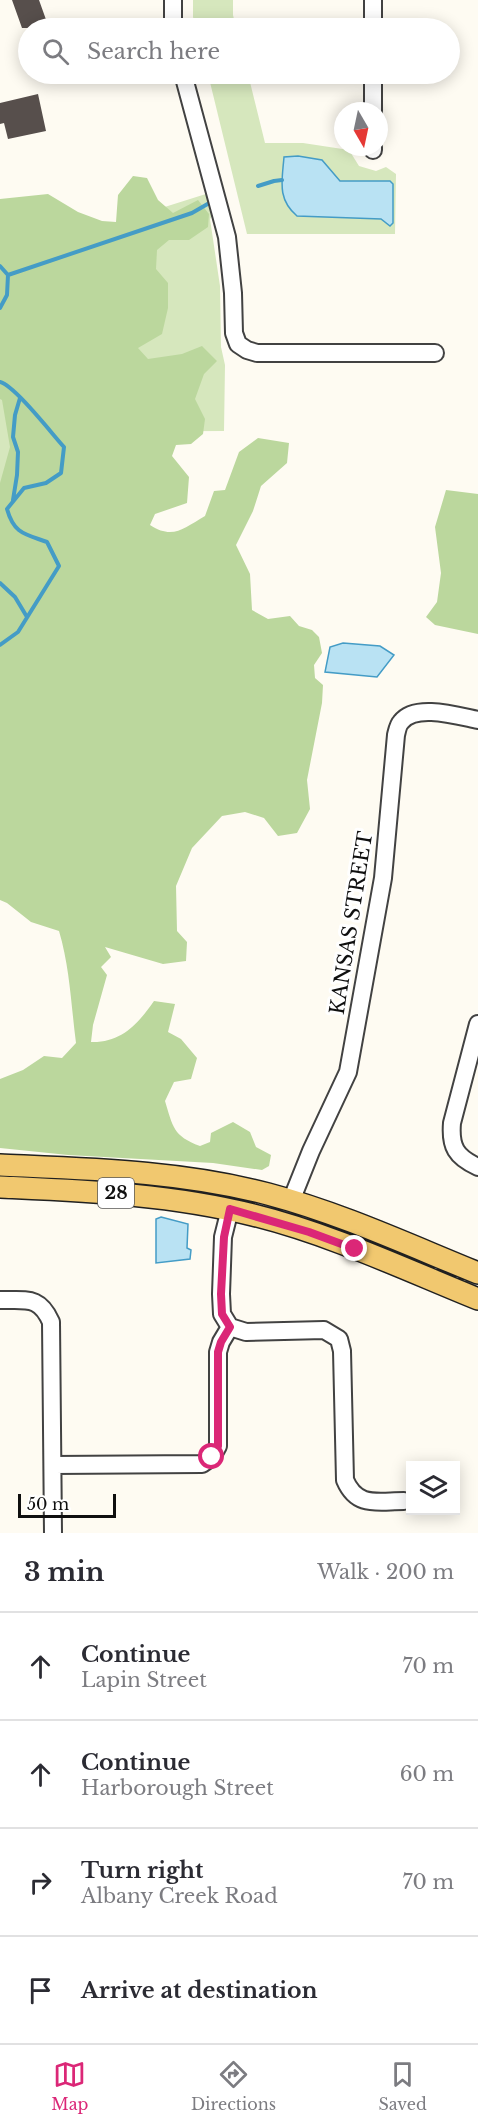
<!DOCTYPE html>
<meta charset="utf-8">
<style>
body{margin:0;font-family:"Libre Baskerville",serif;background:#f2f2f3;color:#2b2b33}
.controls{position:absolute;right:18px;bottom:18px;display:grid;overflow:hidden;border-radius:0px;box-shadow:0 3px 15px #0003}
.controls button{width:54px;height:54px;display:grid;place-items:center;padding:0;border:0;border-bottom:2px solid #e1e1e2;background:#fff;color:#2b2b33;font:30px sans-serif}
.compass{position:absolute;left:334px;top:102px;width:54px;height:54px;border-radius:50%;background:#fff;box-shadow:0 3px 15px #0003;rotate:171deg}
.scale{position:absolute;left:18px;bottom:15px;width:98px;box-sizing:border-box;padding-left:6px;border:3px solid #0f0f0f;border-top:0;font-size:16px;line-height:21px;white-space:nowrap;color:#0f0f0f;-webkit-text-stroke:4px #fff;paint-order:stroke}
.stop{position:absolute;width:18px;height:18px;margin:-14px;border:4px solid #db2777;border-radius:50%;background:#fff}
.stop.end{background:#db2777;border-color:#fff;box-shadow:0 2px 6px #0008}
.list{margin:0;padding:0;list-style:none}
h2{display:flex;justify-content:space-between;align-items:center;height:78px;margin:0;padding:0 24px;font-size:26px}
h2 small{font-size:20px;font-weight:400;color:#7c7c81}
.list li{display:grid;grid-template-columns:39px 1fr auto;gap:18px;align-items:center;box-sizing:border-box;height:108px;padding:0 24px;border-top:2px solid #e1e1e2}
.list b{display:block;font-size:22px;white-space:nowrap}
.list p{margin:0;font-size:20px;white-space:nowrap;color:#7c7c81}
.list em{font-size:20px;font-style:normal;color:#7c7c81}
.icon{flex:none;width:33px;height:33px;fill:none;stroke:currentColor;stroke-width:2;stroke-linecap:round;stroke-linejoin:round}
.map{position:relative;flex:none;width:478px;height:1533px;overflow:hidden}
.search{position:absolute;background:#fff;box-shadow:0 3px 15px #0003;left:18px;right:18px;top:18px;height:66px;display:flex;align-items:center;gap:15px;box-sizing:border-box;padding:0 21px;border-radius:33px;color:#7c7c81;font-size:22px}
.sheet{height:510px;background:#fff}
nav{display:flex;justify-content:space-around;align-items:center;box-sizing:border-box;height:84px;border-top:2px solid #e1e1e2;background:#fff;font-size:16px;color:#7c7c81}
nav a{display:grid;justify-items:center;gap:3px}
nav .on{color:#db2777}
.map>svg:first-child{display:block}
.green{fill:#d6e7bd}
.forest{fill:#bbd79d}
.water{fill:#b9e2f3;stroke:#449cc6;stroke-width:1.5}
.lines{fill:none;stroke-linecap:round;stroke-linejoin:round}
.stream{stroke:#449cc6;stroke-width:4}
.building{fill:#574f4c}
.minor-casing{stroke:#424242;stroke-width:20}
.major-casing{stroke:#202020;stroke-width:24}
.minor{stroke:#fff;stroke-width:16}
.major{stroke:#f1c86f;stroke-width:21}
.route{stroke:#db2777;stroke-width:8}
.labels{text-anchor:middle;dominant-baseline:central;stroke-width:6;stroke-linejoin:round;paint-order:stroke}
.shield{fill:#fff;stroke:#575757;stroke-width:1.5}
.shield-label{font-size:18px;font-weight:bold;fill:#0f0f0f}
.street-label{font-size:20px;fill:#0f0f0f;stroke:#fff}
</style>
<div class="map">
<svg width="478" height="1533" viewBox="0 0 478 1533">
<rect width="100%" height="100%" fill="#fefbf2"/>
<path class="green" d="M 193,0 L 233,0 L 233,15 L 236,28 L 196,28 L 193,17 Z
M 208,74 L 248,74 L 265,143 L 303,143 L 349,150 L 359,166 L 376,171 L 386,167 L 396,174 L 395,234 L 247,234 Z
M 209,193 L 215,211 L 210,219 L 220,286 L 221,347 L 225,365 L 224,431 L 52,432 L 0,645 L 0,259 Z"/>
<path class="forest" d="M 133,176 L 147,178 L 158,200 L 173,213 L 198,200 L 209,214 L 208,227 L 189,240 L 169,240 L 157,250 L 156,269 L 168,283 L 168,308 L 162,334 L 138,348 L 148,359 L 182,354 L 202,346 L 217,361 L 204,374 L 195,399 L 205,419 L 203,434 L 191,444 L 176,445 L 172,456 L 189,477 L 187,503 L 155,514 L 150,525 C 173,540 184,528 205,516 L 214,491 L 225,490 L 239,452 L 258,438 L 289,443 L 287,463 L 261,486 L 253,511 L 236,545 L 250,574 L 252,610 L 268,619 L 290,616 L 299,626 L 312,630 L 319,637 L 322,653 L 314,665 L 315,678 L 323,685 L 322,703 L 307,780 L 310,809 L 297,833 L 278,836 L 264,818 L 245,812 L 222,816 L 192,848 L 176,886 L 177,931 L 187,942 L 186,961 L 163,964 L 105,947 L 111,957 L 101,967 L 107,975 L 93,1025 L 91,1042 C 121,1043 138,1024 154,1001 L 175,1004 L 168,1032 L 181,1039 L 197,1058 L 191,1079 L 174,1082 L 165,1101 C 173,1127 173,1136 200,1146 L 210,1142 L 211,1133 L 233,1122 L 250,1132 L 256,1147 L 271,1155 L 269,1166 L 262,1170 L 213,1163 L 68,1155 L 0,1148 L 0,1079 L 23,1070 L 44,1056 L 62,1058 L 76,1043 C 71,1005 70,968 59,931 L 31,922 L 7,903 L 0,900 L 0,483 L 10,447 L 2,400 L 0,399 L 0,199 L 48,194 L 78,212 L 102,221 L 116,222 L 118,195 Z
M 446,490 L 478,494 L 478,634 L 435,625 L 426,617 L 437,602 L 441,573 L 435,527 Z"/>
<path class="water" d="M 298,156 L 322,160 L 340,181 L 390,181 L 393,184 L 393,223 L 390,226 L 381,219 L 297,216 C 277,199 282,181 284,157 Z
M 343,643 L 380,646 L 394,655 L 377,677 L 325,672 L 330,647 Z
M 161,1217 L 188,1224 L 187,1248 L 191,1250 L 190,1259 L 156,1263 L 156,1219 Z"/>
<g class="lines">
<path class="stream" d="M 258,186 L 274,181 L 282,180
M 0,266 L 8,275 L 7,295 L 0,308
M 8,275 L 192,213 L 211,202
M 0,382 C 15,386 52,434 64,447 L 61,473 L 46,483 L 24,488 L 7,509 C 14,534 25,534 47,542 L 59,566 L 18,632 L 0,645
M 13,500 L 17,475 L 18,452 L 13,437 L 15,415 L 20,398
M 0,583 L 15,597 L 27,617"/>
</g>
<path class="building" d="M 12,0 L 39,0 L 49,28 L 22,28 Z
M 38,94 L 46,131 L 8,139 L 4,123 L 0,124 L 0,103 Z"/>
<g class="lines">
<defs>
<path id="minor" d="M 173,0 L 173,28
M 373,28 L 373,0
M 183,74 L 227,237 L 233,293 L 234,333 L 238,344 L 247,350 L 257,353 L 435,353
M 373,111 L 373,74
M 373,150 L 373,147
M 478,1024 L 452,1123 C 450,1147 456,1157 478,1167
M 291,1201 L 311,1151 L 348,1072 L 383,878 L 396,735 C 397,731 398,725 401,722 C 415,703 458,716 478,720
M 230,1209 L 223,1237 L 221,1294 L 222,1314 L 230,1327 L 246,1332 L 324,1330 L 339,1339 L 342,1351 L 345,1480 C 357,1508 377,1501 404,1501
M 0,1300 C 26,1301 39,1295 51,1322 L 53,1533
M 53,1465 L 202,1464 L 212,1457 L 218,1446 L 218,1352 L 221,1342 L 230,1327"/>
<path id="major" d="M 0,1165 C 90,1169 181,1171 268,1194 C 340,1213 409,1245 478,1273
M 0,1187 C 85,1191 169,1194 253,1215 C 330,1234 404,1269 478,1299"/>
</defs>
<use href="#minor" class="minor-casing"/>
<use href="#major" class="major-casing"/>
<use href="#minor" class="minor"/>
<use href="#major" class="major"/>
</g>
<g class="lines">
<path class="route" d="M 212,1457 L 218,1446 L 218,1352 L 221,1342 L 230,1327 L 222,1314 L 221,1294 L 224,1237 L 230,1209 L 309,1232 L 355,1249"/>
</g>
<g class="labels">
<rect class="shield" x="98" y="1178" width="36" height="30" rx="4.5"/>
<g class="shield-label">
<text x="116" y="1193">28</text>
</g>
<g class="street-label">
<text transform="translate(351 923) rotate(-81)">KANSAS STREET</text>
</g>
</g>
</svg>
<div class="controls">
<button><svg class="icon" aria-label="layers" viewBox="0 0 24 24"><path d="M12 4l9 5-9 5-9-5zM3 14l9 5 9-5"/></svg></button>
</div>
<svg class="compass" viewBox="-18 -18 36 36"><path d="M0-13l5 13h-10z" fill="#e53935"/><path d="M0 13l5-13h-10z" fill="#7c7c81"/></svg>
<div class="scale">50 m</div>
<div class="stop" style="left:212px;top:1457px"></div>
<div class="stop end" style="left:355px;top:1249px"></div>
<div class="search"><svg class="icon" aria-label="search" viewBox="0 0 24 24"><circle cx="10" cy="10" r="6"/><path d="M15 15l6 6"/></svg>Search here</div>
</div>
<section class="sheet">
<h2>3 min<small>Walk · 200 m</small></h2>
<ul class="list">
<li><svg class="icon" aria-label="ahead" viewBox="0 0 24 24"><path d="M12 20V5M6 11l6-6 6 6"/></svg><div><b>Continue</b><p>Lapin Street</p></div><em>70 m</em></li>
<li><svg class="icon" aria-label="ahead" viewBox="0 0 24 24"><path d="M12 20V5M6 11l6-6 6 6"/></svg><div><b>Continue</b><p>Harborough Street</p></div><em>60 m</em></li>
<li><svg class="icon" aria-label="right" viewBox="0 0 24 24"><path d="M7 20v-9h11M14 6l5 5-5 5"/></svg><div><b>Turn right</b><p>Albany Creek Road</p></div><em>70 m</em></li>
<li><svg class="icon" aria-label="arrive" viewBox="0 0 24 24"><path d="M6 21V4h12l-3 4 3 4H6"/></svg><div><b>Arrive at destination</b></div></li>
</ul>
</section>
<nav>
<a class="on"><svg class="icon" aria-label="map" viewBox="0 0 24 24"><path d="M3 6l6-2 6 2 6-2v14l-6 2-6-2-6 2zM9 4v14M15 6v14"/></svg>Map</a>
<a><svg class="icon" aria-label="directions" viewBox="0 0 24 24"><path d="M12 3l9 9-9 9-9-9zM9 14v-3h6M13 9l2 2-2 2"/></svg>Directions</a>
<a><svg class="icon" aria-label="saved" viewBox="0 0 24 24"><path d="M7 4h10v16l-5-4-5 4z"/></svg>Saved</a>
</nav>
